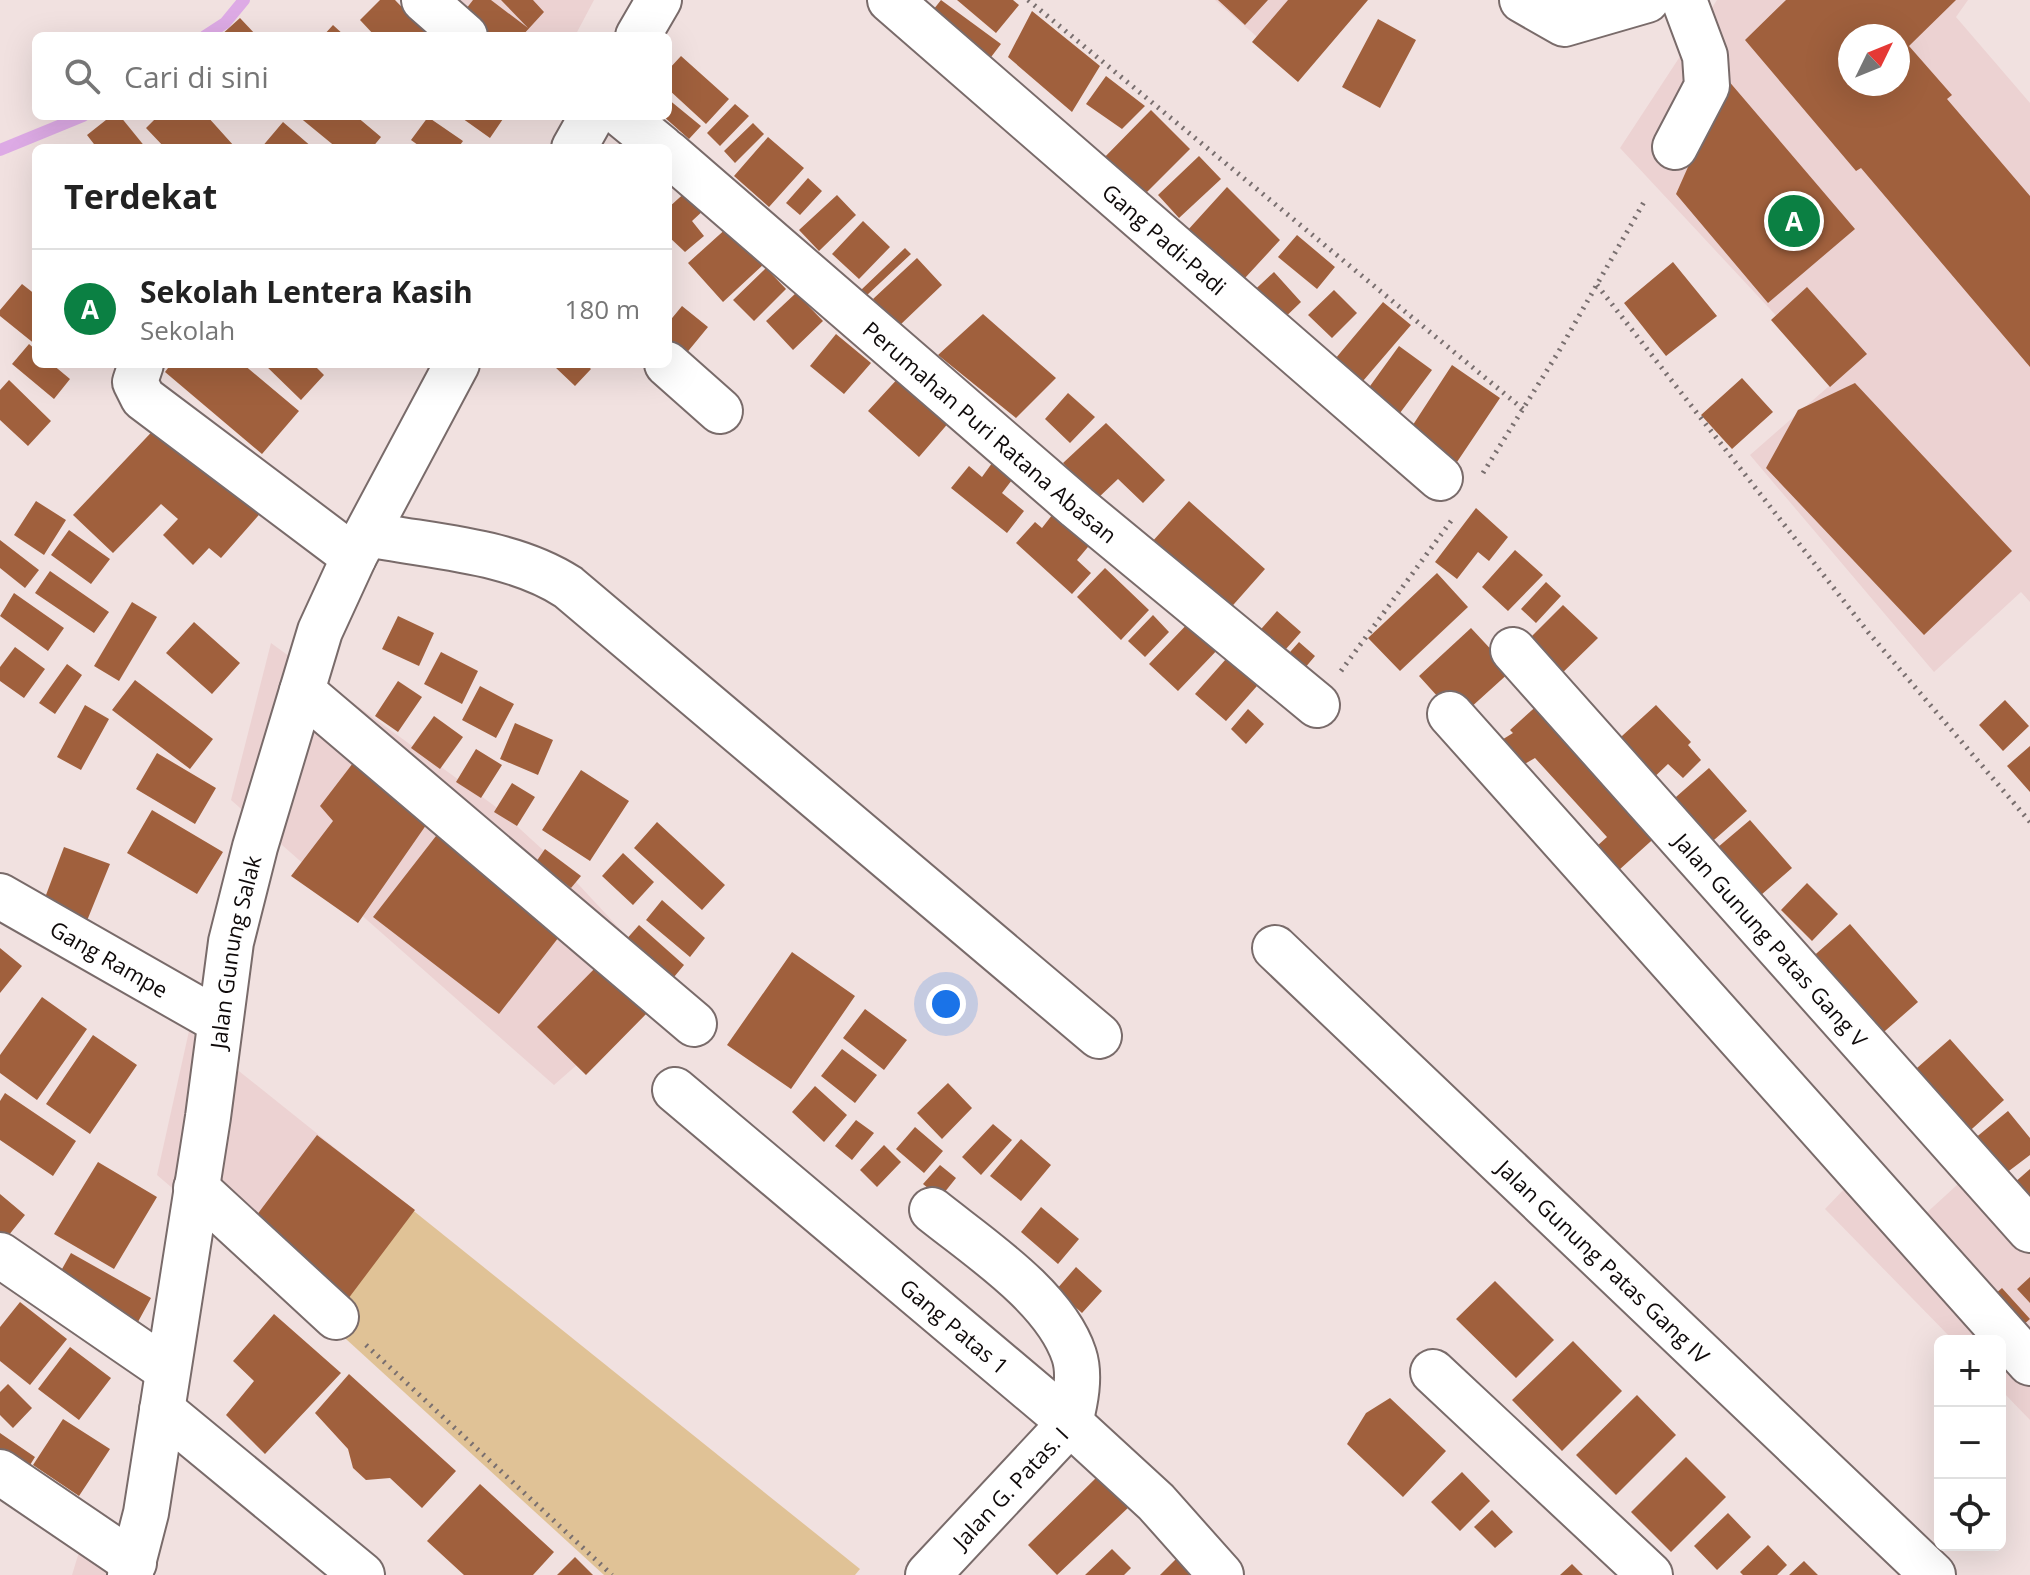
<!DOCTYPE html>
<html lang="id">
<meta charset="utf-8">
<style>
body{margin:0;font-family:"Open Sans",sans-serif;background:#f2f2f2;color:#222}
.controls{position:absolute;right:24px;bottom:24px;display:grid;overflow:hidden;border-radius:12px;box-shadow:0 8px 32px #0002}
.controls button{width:72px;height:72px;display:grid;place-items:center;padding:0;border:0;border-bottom:2px solid #e0e0e0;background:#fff;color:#222;font:40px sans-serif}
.compass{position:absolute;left:1838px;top:24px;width:72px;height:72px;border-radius:50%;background:#fff;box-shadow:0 8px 32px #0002;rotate:47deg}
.you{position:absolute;left:946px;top:1004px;width:28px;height:28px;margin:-20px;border:6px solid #fff;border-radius:50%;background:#1a73e8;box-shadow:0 0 0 12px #1a73e833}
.badge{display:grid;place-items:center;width:52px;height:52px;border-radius:50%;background:#0b8043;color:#fff;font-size:26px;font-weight:700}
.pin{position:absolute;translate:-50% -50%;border:4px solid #fff;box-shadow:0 2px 8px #0006}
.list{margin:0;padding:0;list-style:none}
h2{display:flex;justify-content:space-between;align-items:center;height:104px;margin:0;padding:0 32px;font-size:34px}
h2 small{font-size:26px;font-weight:400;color:#767676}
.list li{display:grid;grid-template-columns:52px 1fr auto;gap:24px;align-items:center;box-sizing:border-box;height:120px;padding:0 32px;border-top:2px solid #e0e0e0}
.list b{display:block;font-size:30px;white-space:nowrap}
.list p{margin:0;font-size:26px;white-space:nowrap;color:#767676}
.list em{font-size:26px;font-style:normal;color:#767676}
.icon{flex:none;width:44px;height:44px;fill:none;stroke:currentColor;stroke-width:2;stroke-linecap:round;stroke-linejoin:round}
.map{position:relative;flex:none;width:2030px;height:1575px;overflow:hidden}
.search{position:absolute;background:#fff;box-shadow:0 8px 32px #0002;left:32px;top:32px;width:640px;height:88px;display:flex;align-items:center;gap:20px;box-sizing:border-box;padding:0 28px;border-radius:12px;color:#767676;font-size:30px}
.panel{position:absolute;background:#fff;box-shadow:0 8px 32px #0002;left:32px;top:144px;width:640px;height:224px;border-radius:12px}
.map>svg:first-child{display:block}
.built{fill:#ecd2d2;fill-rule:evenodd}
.green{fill:#e0c296}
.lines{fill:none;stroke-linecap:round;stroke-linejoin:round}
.stream{stroke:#ddaae5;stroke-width:12}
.building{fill:#a0603d;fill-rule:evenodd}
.minor-casing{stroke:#796b6a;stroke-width:48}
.path{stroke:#796f6f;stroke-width:5;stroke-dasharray:2 6;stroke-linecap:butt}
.minor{stroke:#fff;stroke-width:44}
.labels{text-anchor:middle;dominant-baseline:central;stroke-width:8;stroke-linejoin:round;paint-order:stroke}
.street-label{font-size:22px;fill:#0f0a0a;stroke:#ffeeed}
</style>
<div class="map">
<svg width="2030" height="1575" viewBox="0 0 2030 1575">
<rect width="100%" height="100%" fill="#f1e1e0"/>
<path class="built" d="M 438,0 L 594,0 L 575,36 L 485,36 Z
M 1215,0 L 1339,0 L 1288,64 Z
M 1717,0 L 1968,0 L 1956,17 L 2030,103 L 2030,602 L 2021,592 L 1934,672 L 1750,455 L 1836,380 L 1620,148 ZM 1850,36 L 1898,36 L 1898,84 L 1850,84 Z
M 271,643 L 496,807 L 566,871 L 670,983 L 554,1085 L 231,800 Z
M 189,1031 L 410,1208 L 311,1307 L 157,1175 Z
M 1870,1162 L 1922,1217 L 1980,1164 L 2030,1219 L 2030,1420 L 2000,1389 L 2000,1341 L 1954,1341 L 1825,1209 Z
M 87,1526 L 145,1575 L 72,1575 Z"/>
<path class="green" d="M 410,1208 L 860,1569 L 855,1575 L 604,1575 L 311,1307 Z"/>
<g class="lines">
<path class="stream" d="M 205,36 L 225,23 L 244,0
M 0,150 L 83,116"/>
</g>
<path class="building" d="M 380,0 L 395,0 L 430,36 L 375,36 L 360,20 Z
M 473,0 L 491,0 L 528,28 L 501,0 L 533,0 L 544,12 L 522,36 L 484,36 L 459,18 Z
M 941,0 L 1001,44 L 985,65 L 926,19 Z
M 957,0 L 1013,0 L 1019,5 L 996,33 Z
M 1218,0 L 1268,0 L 1245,25 Z
M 1288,0 L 1368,0 L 1298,82 L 1252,42 Z
M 1786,0 L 1956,0 L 1909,46 L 1952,95 L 1947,99 L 2030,196 L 2030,367 L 1861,168 L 1856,171 L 1745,40 ZM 1850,36 L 1898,36 L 1898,84 L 1850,84 Z
M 1032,11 L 1100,66 L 1072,112 L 1008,57 Z
M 240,18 L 257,36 L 220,36 Z
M 1378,19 L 1416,40 L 1380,108 L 1342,87 Z
M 333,25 L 345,36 L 323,36 Z
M 681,56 L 729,99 L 706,124 L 668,89 L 668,70 Z
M 1106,76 L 1145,106 L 1122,129 L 1086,104 Z
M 1727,79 L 1855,229 L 1768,303 L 1676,194 Z
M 668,99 L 701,126 L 689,139 L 663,116 L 668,116 Z
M 735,104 L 749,116 L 720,146 L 707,133 Z
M 1151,110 L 1190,149 L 1134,205 L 1096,166 Z
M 111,116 L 120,116 L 146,148 L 97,148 L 87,135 Z
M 158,116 L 207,116 L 234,146 L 165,148 L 146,128 Z
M 298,116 L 356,116 L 381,137 L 372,148 L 337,148 Z
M 459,116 L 505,116 L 490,138 Z
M 428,117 L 463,141 L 458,148 L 422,148 L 411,140 Z
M 283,122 L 313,148 L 261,148 Z
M 753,123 L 764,134 L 735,163 L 724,151 Z
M 768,137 L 804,168 L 769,207 L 734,176 Z
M 1199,156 L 1221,179 L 1179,218 L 1158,195 Z
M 808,178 L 822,191 L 800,215 L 786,203 Z
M 1227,187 L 1280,240 L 1245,278 L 1228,264 L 1225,267 L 1187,231 Z
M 689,189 L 706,208 L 692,221 L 704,236 L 685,252 L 668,236 L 668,208 Z
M 837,195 L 856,215 L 819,251 L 799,230 Z
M 863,221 L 890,247 L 859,279 L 832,254 Z
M 729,226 L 764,264 L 723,302 L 688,263 Z
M 1297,235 L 1335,267 L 1317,289 L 1278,257 Z
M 905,248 L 911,254 L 866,296 L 861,290 Z
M 917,258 L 942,285 L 899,326 L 873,299 Z
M 1673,262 L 1717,316 L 1666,356 L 1624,303 Z
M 766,268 L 786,289 L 754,321 L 733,300 Z
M 1274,272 L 1301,302 L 1277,325 L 1246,298 Z
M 22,284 L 36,295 L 36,345 L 0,316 L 0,310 Z
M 1807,287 L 1867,354 L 1830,387 L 1771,320 Z
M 1334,290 L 1357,313 L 1332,338 L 1308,315 Z
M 796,293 L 823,321 L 793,350 L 766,321 Z
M 1383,302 L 1411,325 L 1357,388 L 1330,365 Z
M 682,306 L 708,327 L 680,361 L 668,351 L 668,323 Z
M 983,314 L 1056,378 L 1016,418 L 938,355 Z
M 836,334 L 871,363 L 844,394 L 810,366 Z
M 29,344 L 36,350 L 36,364 L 52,364 L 70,379 L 54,399 L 12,364 Z
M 1399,346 L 1432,370 L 1397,417 L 1365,393 Z
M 171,364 L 243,364 L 299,411 L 262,454 L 165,372 Z
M 264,364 L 313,364 L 324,375 L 301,400 Z
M 558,364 L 586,364 L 591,369 L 575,386 L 555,367 Z
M 1452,365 L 1500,398 L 1455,465 L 1407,434 Z
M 901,375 L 951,420 L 919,457 L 868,411 Z
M 1742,378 L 1773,412 L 1732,449 L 1701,415 Z
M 9,380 L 51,421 L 28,446 L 0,420 L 0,390 Z
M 1855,383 L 2012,551 L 1924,635 L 1766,468 L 1798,410 Z
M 1068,393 L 1095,417 L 1070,443 L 1045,419 Z
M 163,420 L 265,508 L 221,558 L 209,548 L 193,565 L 163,535 L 178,519 L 161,504 L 113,553 L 73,515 Z
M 1106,423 L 1165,480 L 1143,503 L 1118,479 L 1097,499 L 1063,463 Z
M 995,459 L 1015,476 L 1002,493 L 1024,511 L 1007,533 L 951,488 L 969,466 L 982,477 Z
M 36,501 L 66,520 L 44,555 L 14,535 Z
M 1189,501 L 1265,569 L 1227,612 L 1151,543 Z
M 1476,508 L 1508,537 L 1489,561 L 1478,552 L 1457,579 L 1435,562 Z
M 1056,510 L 1093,541 L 1077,560 L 1091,573 L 1072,594 L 1016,543 L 1035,522 L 1042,528 Z
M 69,530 L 110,559 L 91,584 L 51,555 Z
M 0,540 L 39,570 L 25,588 L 0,568 Z
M 1515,550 L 1543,575 L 1508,611 L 1482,587 Z
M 1105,568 L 1149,610 L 1121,640 L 1077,597 Z
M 50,571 L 109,612 L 94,633 L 35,593 Z
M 1437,573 L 1468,607 L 1400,671 L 1368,638 Z
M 1546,582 L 1561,596 L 1536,623 L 1521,609 Z
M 14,593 L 64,628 L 48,651 L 0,616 Z
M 132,602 L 157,617 L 119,681 L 94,666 Z
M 1563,605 L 1598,638 L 1554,681 L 1522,646 Z
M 1277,611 L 1301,632 L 1278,658 L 1254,637 Z
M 1153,615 L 1169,632 L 1145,657 L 1128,641 Z
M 398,616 L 434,633 L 419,666 L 382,649 Z
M 1194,617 L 1222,645 L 1178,691 L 1149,664 Z
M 194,622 L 240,663 L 212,694 L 166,653 Z
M 1471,628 L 1511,671 L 1458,719 L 1419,676 Z
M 1299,642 L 1315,656 L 1299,675 L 1282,661 Z
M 15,647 L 45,669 L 24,698 L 0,681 L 0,667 Z
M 441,652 L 478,671 L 462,704 L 424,684 Z
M 1226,659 L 1257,686 L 1226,721 L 1195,694 Z
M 67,664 L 82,675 L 55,714 L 39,703 Z
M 135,680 L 213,739 L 190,769 L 112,710 Z
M 398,681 L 422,697 L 398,732 L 375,716 Z
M 480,686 L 514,704 L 496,738 L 462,720 Z
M 2005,700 L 2029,726 L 2003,751 L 1979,725 Z
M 1541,702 L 1660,833 L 1609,879 L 1586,856 L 1607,837 L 1535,758 L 1509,773 L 1492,746 L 1513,733 L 1510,730 Z
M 85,705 L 109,719 L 81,770 L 57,757 Z
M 1656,705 L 1691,742 L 1688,745 L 1701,760 L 1683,778 L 1668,764 L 1647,784 L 1611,746 Z
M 1248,709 L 1264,724 L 1246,744 L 1231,729 Z
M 434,716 L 463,737 L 440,769 L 411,748 Z
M 515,723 L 553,740 L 538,775 L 500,759 Z
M 2030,746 L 2030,792 L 2007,766 Z
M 476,749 L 502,765 L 481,798 L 456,782 Z
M 157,753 L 216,788 L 195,824 L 136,789 Z
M 353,763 L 431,818 L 358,923 L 291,876 L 333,821 L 320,806 Z
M 1709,768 L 1747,811 L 1706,847 L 1668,804 Z
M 581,770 L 629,801 L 590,861 L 542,830 Z
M 512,783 L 535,797 L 517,826 L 494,812 Z
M 152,810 L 223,852 L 197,894 L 127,853 Z
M 1750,820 L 1792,868 L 1753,902 L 1711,853 Z
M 657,822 L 725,885 L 702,910 L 634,848 Z
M 443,827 L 569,924 L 499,1014 L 373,917 Z
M 64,847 L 110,864 L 84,928 L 40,911 Z
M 545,849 L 581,876 L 571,888 L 536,862 Z
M 623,853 L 654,882 L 633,905 L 602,876 Z
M 1807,883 L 1838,914 L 1812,941 L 1781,910 Z
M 662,900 L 705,938 L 690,957 L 646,920 Z
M 1850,924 L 1918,1002 L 1869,1045 L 1801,967 Z
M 639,925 L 684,965 L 669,983 L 624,942 Z
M 0,948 L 22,966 L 0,993 Z
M 792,952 L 855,996 L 791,1089 L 727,1045 Z
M 603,960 L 652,1008 L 586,1075 L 537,1027 Z
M 42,997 L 87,1029 L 37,1100 L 0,1073 L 0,1055 Z
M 865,1009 L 907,1040 L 884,1070 L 843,1038 Z
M 93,1035 L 137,1065 L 90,1134 L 46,1104 Z
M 1950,1039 L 2004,1100 L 1963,1137 L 1909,1075 Z
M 842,1049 L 877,1075 L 855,1103 L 821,1076 Z
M 948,1083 L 972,1108 L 942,1139 L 917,1113 Z
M 815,1086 L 847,1115 L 824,1142 L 792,1112 Z
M 5,1093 L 76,1141 L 53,1176 L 0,1140 L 0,1101 Z
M 2008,1111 L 2030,1138 L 2030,1155 L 1997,1180 L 1968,1144 Z
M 856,1120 L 874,1133 L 852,1160 L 835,1146 Z
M 993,1124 L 1012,1140 L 981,1175 L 962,1157 Z
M 915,1127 L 943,1151 L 924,1173 L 896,1149 Z
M 317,1135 L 415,1210 L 345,1303 L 247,1228 Z
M 1021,1139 L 1051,1165 L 1021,1201 L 990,1176 Z
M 884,1145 L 901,1162 L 877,1187 L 860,1170 Z
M 98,1162 L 157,1197 L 114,1269 L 54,1234 Z
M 940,1165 L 956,1178 L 940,1198 L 923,1184 Z
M 2030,1169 L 2030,1201 L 2014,1183 Z
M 0,1194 L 25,1215 L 0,1246 Z
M 1041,1207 L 1079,1239 L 1058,1264 L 1021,1232 Z
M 71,1253 L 151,1298 L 133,1331 L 53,1285 Z
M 1076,1267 L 1102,1291 L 1082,1313 L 1056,1290 Z
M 2030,1277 L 2030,1303 L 2017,1289 Z
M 1495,1281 L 1554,1340 L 1516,1378 L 1456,1319 Z
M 2002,1288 L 2030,1319 L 2015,1332 L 1987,1301 Z
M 20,1302 L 67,1339 L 30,1385 L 0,1361 L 0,1327 Z
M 274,1314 L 341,1373 L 265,1454 L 226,1415 L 254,1381 L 233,1361 Z
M 1573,1341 L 1622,1391 L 1562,1451 L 1512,1400 Z
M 70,1347 L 111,1378 L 79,1420 L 38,1389 Z
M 349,1374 L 456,1471 L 422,1508 L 390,1478 L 366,1480 L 353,1468 L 348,1449 L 315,1413 Z
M 8,1384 L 32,1408 L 13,1428 L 0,1415 L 0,1392 Z
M 1637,1395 L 1676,1435 L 1616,1495 L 1576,1455 Z
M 1390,1398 L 1446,1451 L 1403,1497 L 1347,1444 L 1366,1413 Z
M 63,1419 L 110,1449 L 79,1496 L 33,1465 Z
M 0,1433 L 35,1457 L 20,1481 L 0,1467 Z
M 1686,1457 L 1726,1497 L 1671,1552 L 1631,1512 Z
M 1462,1472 L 1490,1501 L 1460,1531 L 1431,1502 Z
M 1100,1474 L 1130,1506 L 1057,1575 L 1028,1545 Z
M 480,1484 L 554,1552 L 533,1575 L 464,1575 L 427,1541 Z
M 1492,1510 L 1513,1532 L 1495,1548 L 1474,1527 Z
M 1728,1513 L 1751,1537 L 1717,1570 L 1694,1546 Z
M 1768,1545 L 1787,1565 L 1777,1575 L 1743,1575 L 1740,1572 Z
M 1112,1549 L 1131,1568 L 1124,1575 L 1085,1575 Z
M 575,1557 L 593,1575 L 557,1575 Z
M 1176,1559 L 1192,1575 L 1160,1575 Z
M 1804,1561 L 1818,1575 L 1789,1575 Z
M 1572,1564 L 1583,1575 L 1560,1575 Z"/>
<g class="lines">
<defs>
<g id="minor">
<path d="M 424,0 L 465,36"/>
<path id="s1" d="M 890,0 L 1440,478"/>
<path d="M 1522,0 L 1564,24 L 1647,0"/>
<path d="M 638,36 L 659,0"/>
<path d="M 623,116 L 662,148"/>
<path d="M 1675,147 L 1707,86 L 1705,56 L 1684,0"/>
<path d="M 574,148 L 592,116"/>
<path id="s2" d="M 668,153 L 1077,507 L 1317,705"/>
<path d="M 141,364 L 135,382 L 143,398 L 354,557"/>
<path d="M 667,364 L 720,411"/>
<path d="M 367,534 C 433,547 511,550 568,587 L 1099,1036"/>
<path id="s3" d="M 1513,650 L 2030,1230"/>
<path d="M 302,691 L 694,1024"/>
<path d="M 1450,714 L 2030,1363"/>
<path id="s4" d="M 0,896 L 219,1021"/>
<path id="s5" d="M 1275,948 L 1933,1575"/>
<path id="s6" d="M 675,1090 L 1070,1423 L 1156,1502 L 1221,1575"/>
<path d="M 196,1188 L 336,1317"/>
<path d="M 0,1255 L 166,1369"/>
<path d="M 1433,1372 L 1650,1575"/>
<path d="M 162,1410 L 362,1575"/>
<path d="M 0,1472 L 134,1563"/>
<path id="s7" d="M 130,1575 L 146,1513 L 208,1117 L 231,942 L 255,847 L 320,631 L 354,557 L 457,364"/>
<path id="s8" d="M 928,1575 L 1070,1423 C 1075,1403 1081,1376 1074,1355 C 1055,1297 978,1247 932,1210"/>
</g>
</defs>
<use href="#minor" class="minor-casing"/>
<path class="path" d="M 1028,0 L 1523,409
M 1597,285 L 1868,632 L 2030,822
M 1483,473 L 1559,351 L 1644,202
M 1341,671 L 1451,521
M 366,1345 L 612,1575"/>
<use href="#minor" class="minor"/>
</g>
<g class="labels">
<g class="street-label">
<text stroke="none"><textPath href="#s1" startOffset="364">Gang Padi-Padi</textPath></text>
<text stroke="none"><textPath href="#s2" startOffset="426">Perumahan Puri Ratana Abasan</textPath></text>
<text stroke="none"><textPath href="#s3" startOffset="388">Jalan Gunung Patas Gang V</textPath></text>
<text stroke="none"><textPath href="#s7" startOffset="632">Jalan Gunung Salak</textPath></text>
<text stroke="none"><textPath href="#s4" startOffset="126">Gang Rampe</textPath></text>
<text stroke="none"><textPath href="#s5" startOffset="454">Jalan Gunung Patas Gang IV</textPath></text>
<text stroke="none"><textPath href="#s6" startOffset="366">Gang Patas 1</textPath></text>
<text stroke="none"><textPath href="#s8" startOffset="120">Jalan G. Patas. I</textPath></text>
</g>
</g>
</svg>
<div class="controls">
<button>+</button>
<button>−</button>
<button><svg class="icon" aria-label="locate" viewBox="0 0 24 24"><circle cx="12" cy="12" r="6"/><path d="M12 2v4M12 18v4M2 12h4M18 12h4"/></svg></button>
</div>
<svg class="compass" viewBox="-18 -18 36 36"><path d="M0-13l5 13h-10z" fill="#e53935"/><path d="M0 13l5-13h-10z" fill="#767676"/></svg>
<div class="you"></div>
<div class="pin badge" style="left:1794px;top:221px">A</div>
<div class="search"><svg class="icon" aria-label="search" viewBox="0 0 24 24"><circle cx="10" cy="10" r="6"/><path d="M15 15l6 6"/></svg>Cari di sini</div>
<section class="panel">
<h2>Terdekat<small></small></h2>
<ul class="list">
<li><span class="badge">A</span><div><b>Sekolah Lentera Kasih</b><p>Sekolah</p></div><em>180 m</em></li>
</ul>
</section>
</div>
